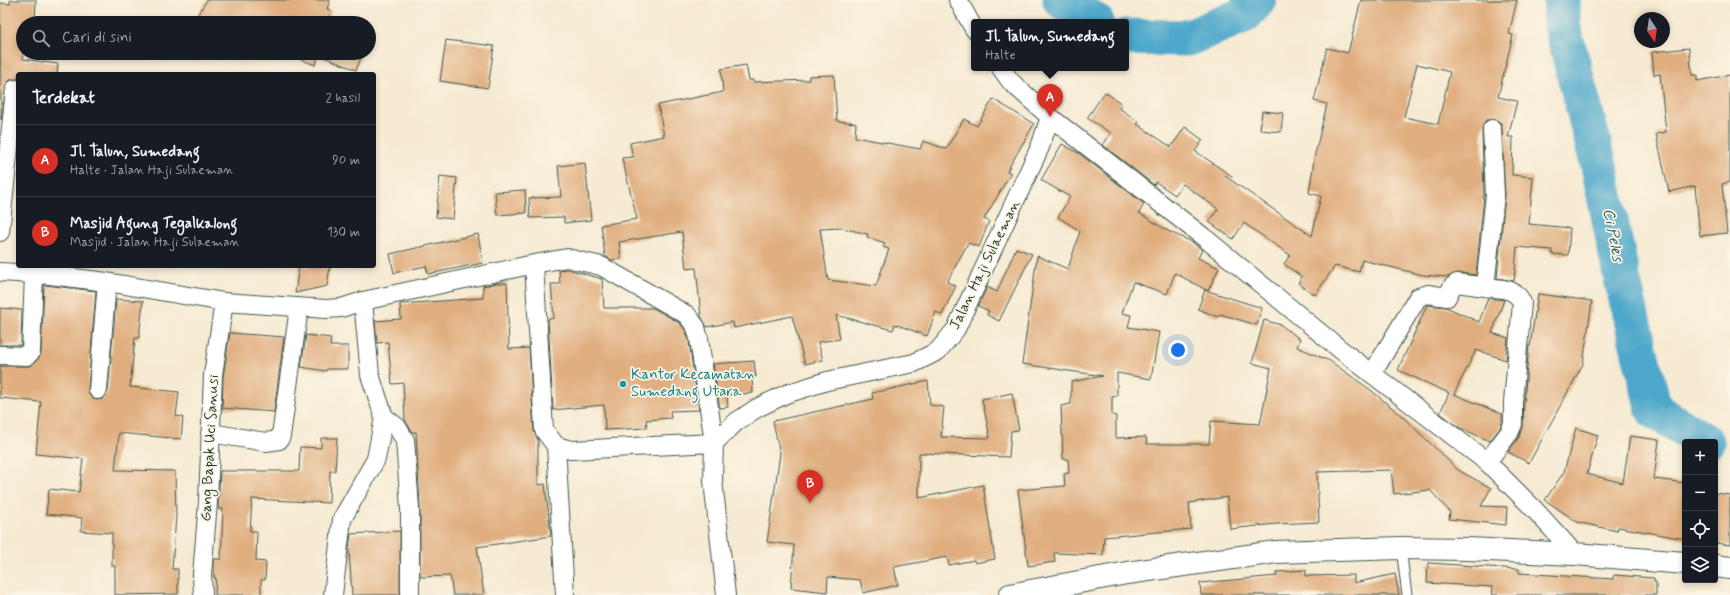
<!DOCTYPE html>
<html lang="id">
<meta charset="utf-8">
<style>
body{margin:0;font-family:Mynerve,sans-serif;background:#242831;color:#f1f3f6}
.controls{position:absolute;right:12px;bottom:12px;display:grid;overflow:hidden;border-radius:4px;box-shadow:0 2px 6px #0003}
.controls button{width:36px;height:36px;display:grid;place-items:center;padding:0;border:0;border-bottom:1px solid #363941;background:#171b24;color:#f1f3f6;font:20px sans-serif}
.compass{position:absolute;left:1634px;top:12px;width:36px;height:36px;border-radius:50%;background:#171b24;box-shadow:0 2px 6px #0003;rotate:167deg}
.you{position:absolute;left:1178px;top:350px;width:14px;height:14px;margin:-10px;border:3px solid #fff;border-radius:50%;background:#1a73e8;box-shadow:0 0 0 6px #1a73e833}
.badge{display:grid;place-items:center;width:26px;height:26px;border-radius:50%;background:#d93025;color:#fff;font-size:13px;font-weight:700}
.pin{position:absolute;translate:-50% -33px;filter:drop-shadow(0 1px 2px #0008)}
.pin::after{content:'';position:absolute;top:21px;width:14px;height:12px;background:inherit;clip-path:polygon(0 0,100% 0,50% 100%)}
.popup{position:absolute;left:971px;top:19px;width:158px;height:52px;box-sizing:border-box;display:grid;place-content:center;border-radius:4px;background:#171b24;filter:drop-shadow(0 1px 3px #0005);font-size:13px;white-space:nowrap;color:#9ea1a6}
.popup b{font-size:15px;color:#f1f3f6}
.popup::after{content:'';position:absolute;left:50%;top:100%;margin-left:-8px;border:8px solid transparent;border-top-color:#171b24}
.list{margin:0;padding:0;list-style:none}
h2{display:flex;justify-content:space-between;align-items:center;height:52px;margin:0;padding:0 16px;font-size:17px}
h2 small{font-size:13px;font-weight:400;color:#9ea1a6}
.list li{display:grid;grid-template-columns:26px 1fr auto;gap:12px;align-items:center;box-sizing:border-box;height:72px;padding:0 16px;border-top:1px solid #363941}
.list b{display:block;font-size:15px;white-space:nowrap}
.list p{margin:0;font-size:13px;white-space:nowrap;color:#9ea1a6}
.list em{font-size:13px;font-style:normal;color:#9ea1a6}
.icon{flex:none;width:22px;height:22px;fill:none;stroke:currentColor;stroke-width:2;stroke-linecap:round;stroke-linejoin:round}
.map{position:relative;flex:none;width:1730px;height:595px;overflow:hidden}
.search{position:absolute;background:#171b24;box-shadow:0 2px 6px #0003;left:16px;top:16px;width:360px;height:44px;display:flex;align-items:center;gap:10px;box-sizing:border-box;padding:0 14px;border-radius:22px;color:#9ea1a6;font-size:15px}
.panel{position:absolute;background:#171b24;box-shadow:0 2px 6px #0003;left:16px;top:72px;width:360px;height:196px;border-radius:4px}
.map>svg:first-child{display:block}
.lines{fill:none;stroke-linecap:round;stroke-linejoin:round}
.river{stroke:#4da8cb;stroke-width:37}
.building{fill:#e0ae7f;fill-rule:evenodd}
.lane-casing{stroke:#3f574c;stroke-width:11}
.street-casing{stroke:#3f574c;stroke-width:20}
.secondary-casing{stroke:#3f574c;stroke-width:24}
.lane{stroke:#fff;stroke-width:9}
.street{stroke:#fff;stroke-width:18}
.secondary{stroke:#fff;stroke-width:22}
.culture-dot{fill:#0f9aa8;stroke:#fcf5e5;stroke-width:1.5}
.labels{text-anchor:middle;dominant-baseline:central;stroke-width:3.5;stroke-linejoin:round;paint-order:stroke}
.street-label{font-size:15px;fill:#1f3d34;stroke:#fcf5e5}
.culture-label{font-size:15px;fill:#0d838f;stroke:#fcf5e5;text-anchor:start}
.water-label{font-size:16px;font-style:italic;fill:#2d5d61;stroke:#fcf5e5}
</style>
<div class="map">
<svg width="1730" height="595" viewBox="0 0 1730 595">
<rect width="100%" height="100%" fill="#fcf5e5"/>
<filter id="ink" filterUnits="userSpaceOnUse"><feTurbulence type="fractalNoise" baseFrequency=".025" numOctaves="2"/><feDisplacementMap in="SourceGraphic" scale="8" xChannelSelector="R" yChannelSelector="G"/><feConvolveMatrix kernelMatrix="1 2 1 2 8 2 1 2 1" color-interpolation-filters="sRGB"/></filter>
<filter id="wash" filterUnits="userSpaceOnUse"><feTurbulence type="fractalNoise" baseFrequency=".012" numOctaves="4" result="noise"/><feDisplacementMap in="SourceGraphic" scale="16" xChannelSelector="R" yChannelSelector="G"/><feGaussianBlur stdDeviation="0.9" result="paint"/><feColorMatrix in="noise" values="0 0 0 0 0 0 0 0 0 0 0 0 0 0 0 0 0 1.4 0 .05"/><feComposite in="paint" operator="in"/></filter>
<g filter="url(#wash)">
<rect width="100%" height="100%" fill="#f6ead2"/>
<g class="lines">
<path class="river" d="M 1061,0 L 1096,22
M 1562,0 L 1562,25 L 1600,170 L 1621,275 L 1654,410 L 1706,442
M 1126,37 L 1188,38 L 1244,15 L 1258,0"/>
</g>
<g id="blocks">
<path class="building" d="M 10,0 L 36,0 L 35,23 L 23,23 L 23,59 L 58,64 L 57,74 L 18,74 L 18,79 L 11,79 L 7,83 L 1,120 L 0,3 L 10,4 Z
M 207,0 L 330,0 L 327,9 L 331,11 L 329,19 L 338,23 L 192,23 Z
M 1361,0 L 1517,0 L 1509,34 L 1513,35 L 1498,97 L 1517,101 L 1508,137 L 1513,137 L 1512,175 L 1533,177 L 1529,224 L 1570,228 L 1568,255 L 1552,254 L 1552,250 L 1517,247 L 1514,281 L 1497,278 L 1505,195 L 1502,129 L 1501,123 L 1496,120 L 1486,120 L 1482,129 L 1484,195 L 1476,275 L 1458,273 L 1448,277 L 1423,275 L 1362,260 L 1359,272 L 1335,266 L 1315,295 L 1298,283 L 1302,277 L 1284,264 L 1290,255 L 1244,223 L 1233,239 L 1209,222 L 1218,209 L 1183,184 L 1175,195 L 1156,182 L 1154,185 L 1103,145 L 1111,133 L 1087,118 L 1105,92 L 1122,104 L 1119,108 L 1139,122 L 1137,124 L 1171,147 L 1185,127 L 1203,140 L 1195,151 L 1233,177 L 1225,176 L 1312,236 L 1321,196 L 1309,193 L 1315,154 L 1327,104 L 1314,101 L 1327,48 L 1348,53 ZM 1417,64 L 1450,72 L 1438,124 L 1404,117 Z
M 446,40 L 494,46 L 488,88 L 440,81 Z
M 1689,48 L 1692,75 L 1697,75 L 1697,81 L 1730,75 L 1730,182 L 1722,184 L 1727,233 L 1700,236 L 1695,186 L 1669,192 L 1656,134 L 1666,132 L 1660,74 L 1654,75 L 1652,52 Z
M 287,53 L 363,53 L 356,70 L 319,55 L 315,65 L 287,54 Z
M 746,65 L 749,80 L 753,80 L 753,82 L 809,80 L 809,76 L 834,75 L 837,121 L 856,123 L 855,137 L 920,149 L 923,141 L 946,149 L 964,119 L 977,126 L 993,99 L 1034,124 L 1007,171 L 1011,173 L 984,219 L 989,221 L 979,247 L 968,243 L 947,282 L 956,286 L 942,315 L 936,312 L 927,336 L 895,324 L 893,330 L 836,315 L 840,339 L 818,342 L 823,360 L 805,364 L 792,316 L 734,328 L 733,322 L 707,327 L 701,316 L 696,268 L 686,269 L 682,232 L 619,242 L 621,259 L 611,260 L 605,256 L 601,225 L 637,219 L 622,158 L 633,157 L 630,143 L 664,136 L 658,105 L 723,92 L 721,69 ZM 842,228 L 868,234 L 867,237 L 885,243 L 883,247 L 889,249 L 876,286 L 828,280 L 820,229 Z
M 1262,111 L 1283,113 L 1281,132 L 1260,130 Z
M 1062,144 L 1080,154 L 1144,204 L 1139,213 L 1168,231 L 1192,242 L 1202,250 L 1198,258 L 1219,268 L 1208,291 L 1262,308 L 1257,325 L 1220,314 L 1218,317 L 1198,309 L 1205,290 L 1208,291 L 1175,273 L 1167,294 L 1133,282 L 1122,313 L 1131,315 L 1128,327 L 1159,332 L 1151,379 L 1117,373 L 1117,396 L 1112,397 L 1112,415 L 1116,416 L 1116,438 L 1146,437 L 1147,444 L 1209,444 L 1211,421 L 1260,424 L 1271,368 L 1252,363 L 1264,320 L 1281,325 L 1300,339 L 1297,347 L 1330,361 L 1372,391 L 1403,417 L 1458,470 L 1491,488 L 1481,506 L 1507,507 L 1506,525 L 1449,519 L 1450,512 L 1430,490 L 1394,494 L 1391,470 L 1317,472 L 1319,522 L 1276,524 L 1230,529 L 1227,497 L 1189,503 L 1191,529 L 1104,537 L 1103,555 L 1054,553 L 1055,562 L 1028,566 L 1018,490 L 1065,486 L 1064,474 L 1069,473 L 1068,459 L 1063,459 L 1061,406 L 1071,404 L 1071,382 L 1103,376 L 1022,364 L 1037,256 L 1068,269 L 1080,231 L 1058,217 L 1070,197 L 1041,180 Z
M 585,163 L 591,220 L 564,223 L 564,217 L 530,218 L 529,198 L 561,197 L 558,166 Z
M 440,176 L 457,178 L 453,219 L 436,217 Z
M 525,190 L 526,213 L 497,215 L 495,192 Z
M 478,234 L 483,263 L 428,274 L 426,266 L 394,273 L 390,254 Z
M 1016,248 L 1032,254 L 999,321 L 987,315 L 989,311 L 978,306 L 987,287 L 997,292 Z
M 299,266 L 330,266 L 327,286 L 295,293 Z
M 567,269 L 602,279 L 604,308 L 653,308 L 680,323 L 686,332 L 689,341 L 699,410 L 670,411 L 671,418 L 646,420 L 647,428 L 605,430 L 604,405 L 553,410 L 548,319 L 554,318 L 551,284 L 560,284 L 559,270 Z
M 497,283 L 507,283 L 509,349 L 529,348 L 534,431 L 538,440 L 538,485 L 545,484 L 551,536 L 477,547 L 484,595 L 453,595 L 450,576 L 420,577 L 420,508 L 416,432 L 412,432 L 405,420 L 403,383 L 392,384 L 388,342 L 377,343 L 375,321 L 401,319 L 400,304 L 483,298 L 483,286 Z
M 44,285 L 96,291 L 88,389 L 89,395 L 97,400 L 103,399 L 108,391 L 116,299 L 143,301 L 139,338 L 135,338 L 130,387 L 179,392 L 176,416 L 183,417 L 181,439 L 119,433 L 115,470 L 175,471 L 176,516 L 172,569 L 178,569 L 178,594 L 115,595 L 115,566 L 112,566 L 112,533 L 81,531 L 82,518 L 46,514 L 49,489 L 79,492 L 83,459 L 36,454 L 41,402 L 0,398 L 0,366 L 31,366 L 38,359 L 41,353 Z
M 1538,294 L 1592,301 L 1583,364 L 1529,463 L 1508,452 L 1519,437 L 1523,424 L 1524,402 L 1529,345 L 1530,346 Z
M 1488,298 L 1504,300 L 1492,333 L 1508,338 L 1506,360 L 1476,350 L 1454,394 L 1502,414 L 1502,422 L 1500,428 L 1490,441 L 1460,428 L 1440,413 L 1449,393 L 1398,370 L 1427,305 L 1446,307 L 1479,322 Z
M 0,308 L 22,310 L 21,345 L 0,345 Z
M 230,333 L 284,337 L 274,412 L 222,408 L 223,376 Z
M 306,335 L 331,338 L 330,346 L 348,346 L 348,369 L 327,369 L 326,371 L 301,367 Z
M 754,361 L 756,377 L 752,377 L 753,393 L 727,395 L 728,407 L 720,408 L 713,364 Z
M 928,381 L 930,405 L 944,407 L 941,437 L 990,438 L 982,399 L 1012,393 L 1019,430 L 1011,431 L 1009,457 L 919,453 L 919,498 L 983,485 L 995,559 L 975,563 L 974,560 L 949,565 L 947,557 L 894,567 L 898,585 L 863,593 L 860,580 L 828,577 L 827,592 L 791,588 L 794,545 L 767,542 L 780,454 L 773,421 L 873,399 L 872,393 Z
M 1576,428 L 1598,435 L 1587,474 L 1623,483 L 1630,436 L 1659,440 L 1654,479 L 1685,483 L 1685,539 L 1618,527 L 1617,531 L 1577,522 L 1545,500 L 1564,472 Z
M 321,438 L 337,438 L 335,471 L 330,471 L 329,503 L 252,499 L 250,531 L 257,531 L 256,561 L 266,562 L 265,580 L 261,580 L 261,595 L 215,595 L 216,578 L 214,578 L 214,559 L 221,559 L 223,509 L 218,509 L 220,471 L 299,471 L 300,447 L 321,448 Z
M 1715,493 L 1730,495 L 1730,545 L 1715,543 Z
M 400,531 L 400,595 L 352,595 L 349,550 L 351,534 Z
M 1428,563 L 1519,569 L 1519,573 L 1613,579 L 1614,575 L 1654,578 L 1654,582 L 1656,582 L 1656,595 L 1492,595 L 1493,587 L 1427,583 Z
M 1306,570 L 1306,576 L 1354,575 L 1354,583 L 1395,574 L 1399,595 L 1201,595 L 1200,583 L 1277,576 L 1276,572 Z"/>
</g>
</g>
<g filter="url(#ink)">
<use href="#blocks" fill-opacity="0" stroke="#3f574c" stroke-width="1"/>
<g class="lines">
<defs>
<path id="lane" d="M 1401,548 L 1407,595"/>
<path id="street" d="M 958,0 L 974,29
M 1001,68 L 1011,82 L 1050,117 L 1206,239 L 1341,350 L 1487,462 L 1533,508 L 1575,554
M 0,232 L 15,89
M 0,272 L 50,275 L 107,282 L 224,302 L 326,309 L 341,308 L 363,301 L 534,264 L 544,430 L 556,446 L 571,450 L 714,443 L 699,339 L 696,327 L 687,315 L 601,266 L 567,258 L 534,264
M 0,355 L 27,356 L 31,352 L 34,274
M 1372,374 L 1418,297 L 1428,294 L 1447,297 L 1452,287 L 1457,283 L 1485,287
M 98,390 L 107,282
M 384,417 L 397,427 L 405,440 L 410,508 L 410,595
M 210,433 L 266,442 L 279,440 L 281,436 L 299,308
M 556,446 L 565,595
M 1487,462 L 1509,433 L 1513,424 L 1513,402 L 1522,303 C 1516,287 1499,289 1485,287 L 1495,195 L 1492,129
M 203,595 L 202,575 L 208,502 L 213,375 L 224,302
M 333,595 L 342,519 L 376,459 L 384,417 L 370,375 L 363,301
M 726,595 L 713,481 L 714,443 L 736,422 L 757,408 L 786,394 L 827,381 L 914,363 L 938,351 L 956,329 L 1040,147 L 1050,117"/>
<path id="secondary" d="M 1715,566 L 1730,568
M 1010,595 L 1127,573 L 1276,552 L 1401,548 L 1468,549 L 1575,554 L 1685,563"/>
</defs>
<use href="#lane" class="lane-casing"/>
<use href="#street" class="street-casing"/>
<use href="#secondary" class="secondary-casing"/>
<use href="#lane" class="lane"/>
<use href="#street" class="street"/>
<use href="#secondary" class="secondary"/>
</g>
</g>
<circle class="culture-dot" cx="623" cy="384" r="4"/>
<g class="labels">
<g class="street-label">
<text transform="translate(985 265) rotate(-64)">Jalan Haji Sulaeman</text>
<text transform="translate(210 448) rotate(-87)">Gang Bapak Uci Sanusi</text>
</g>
<g class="culture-label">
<text x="631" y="375">Kantor Kecamatan<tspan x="631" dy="17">Sumedang Utara</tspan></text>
</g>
<g class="water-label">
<text transform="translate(1613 235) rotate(79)">Ci Peles</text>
</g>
</g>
</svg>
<div class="controls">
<button>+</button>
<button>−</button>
<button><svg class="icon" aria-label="locate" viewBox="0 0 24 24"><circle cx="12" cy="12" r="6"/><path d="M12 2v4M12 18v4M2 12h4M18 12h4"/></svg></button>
<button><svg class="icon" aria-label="layers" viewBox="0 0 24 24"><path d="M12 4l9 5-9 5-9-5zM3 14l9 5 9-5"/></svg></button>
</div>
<svg class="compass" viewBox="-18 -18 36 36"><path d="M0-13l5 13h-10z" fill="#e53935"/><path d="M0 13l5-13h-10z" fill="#9ea1a6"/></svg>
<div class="you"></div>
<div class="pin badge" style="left:1050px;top:117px">A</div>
<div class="popup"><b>Jl. Talun, Sumedang</b>Halte</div>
<div class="pin badge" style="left:810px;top:503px">B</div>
<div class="search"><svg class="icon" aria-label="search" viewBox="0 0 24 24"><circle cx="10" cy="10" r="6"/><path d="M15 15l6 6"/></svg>Cari di sini</div>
<section class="panel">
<h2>Terdekat<small>2 hasil</small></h2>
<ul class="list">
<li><span class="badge">A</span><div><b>Jl. Talun, Sumedang</b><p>Halte · Jalan Haji Sulaeman</p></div><em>90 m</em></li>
<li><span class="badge">B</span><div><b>Masjid Agung Tegalkalong</b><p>Masjid · Jalan Haji Sulaeman</p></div><em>130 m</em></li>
</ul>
</section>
</div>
